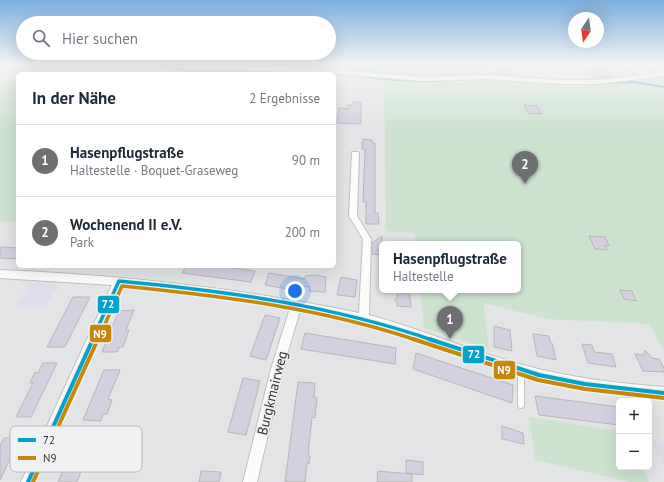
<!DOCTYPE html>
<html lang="de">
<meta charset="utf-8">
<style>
body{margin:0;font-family:"PT Sans",sans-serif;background:#f6f6f7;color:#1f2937}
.controls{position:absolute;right:12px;bottom:12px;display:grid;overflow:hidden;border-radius:6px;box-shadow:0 4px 16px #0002}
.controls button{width:36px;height:36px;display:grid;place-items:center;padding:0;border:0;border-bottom:1px solid #e0e1e3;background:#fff;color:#1f2937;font:20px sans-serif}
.compass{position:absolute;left:568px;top:12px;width:36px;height:36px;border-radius:50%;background:#fff;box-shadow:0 4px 16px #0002;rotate:193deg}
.you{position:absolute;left:295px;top:291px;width:14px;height:14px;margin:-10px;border:3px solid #fff;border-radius:50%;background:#1a73e8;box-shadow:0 0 0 6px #1a73e833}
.badge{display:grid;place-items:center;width:26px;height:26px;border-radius:50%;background:#6e6f70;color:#fff;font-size:13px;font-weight:700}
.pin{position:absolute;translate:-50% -33px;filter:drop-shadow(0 1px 2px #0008)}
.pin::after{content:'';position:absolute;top:21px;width:14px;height:12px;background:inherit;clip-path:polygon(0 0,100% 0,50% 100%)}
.popup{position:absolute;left:379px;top:241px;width:142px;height:52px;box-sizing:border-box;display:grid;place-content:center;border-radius:6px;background:#fff;filter:drop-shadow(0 1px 3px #0005);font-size:13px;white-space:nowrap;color:#747a83}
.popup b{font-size:15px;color:#1f2937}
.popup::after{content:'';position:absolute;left:50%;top:100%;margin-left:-8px;border:8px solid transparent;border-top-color:#fff}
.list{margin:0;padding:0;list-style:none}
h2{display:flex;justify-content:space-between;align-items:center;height:52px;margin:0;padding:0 16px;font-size:17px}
h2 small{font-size:13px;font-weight:400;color:#747a83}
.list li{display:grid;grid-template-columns:26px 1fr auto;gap:12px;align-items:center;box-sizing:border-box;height:72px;padding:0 16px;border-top:1px solid #e0e1e3}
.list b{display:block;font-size:15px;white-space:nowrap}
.list p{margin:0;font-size:13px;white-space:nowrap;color:#747a83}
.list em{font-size:13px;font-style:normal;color:#747a83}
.icon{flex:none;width:22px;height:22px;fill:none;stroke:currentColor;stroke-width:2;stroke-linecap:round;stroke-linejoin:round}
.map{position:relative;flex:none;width:664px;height:482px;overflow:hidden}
.search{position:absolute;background:#fff;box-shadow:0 4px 16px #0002;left:16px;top:16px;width:320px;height:44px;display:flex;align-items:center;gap:10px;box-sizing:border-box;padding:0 14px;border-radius:22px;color:#747a83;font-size:15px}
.panel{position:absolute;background:#fff;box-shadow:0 4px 16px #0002;left:16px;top:72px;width:320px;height:196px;border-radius:6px}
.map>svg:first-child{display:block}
.industrial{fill:#dfdde9}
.green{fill:#cde3d0}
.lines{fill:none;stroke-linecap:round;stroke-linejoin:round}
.stream{stroke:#7ba8cf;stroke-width:2}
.building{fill:#d5d0e0;stroke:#b8b8b8}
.service-casing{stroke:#c0c0c1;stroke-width:8}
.minor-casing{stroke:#c0c0c1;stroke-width:2}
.tertiary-casing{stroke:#c0c0c1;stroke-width:2}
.service{stroke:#fbfbfb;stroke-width:6}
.minor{fill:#fbfbfb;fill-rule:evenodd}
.tertiary{fill:#fbfbfb;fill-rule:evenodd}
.bus-1-far1-casing{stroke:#f0f1f3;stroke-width:6}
.bus-1-casing{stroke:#f0f1f3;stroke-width:7}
.bus-2-far1-casing{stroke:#f0f1f3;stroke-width:6}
.bus-2-casing{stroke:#f0f1f3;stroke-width:7}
.bus-1-far1{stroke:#02a3c6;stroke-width:3.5}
.bus-1{stroke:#02a3c6;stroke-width:4}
.bus-2-far1{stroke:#c5880c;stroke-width:3.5}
.bus-2{stroke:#c5880c;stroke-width:4}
.labels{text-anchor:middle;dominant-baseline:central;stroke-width:3;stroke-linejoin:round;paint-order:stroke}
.near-street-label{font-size:14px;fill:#2f3031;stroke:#f0f1f3}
.key{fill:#f0f1f3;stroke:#b6b7b9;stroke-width:1}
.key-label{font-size:11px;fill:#2f3031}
.line-badge{stroke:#f0f1f3;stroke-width:1.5}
.badge-label{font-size:11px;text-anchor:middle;font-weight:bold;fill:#fff}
</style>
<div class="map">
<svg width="664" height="482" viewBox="0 0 664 482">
<rect width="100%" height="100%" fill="#e3e4e5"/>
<path class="industrial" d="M 30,283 L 59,285 L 45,307 L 16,307 Z
M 652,441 L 664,442 L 664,466 Z"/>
<path class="green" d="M 27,64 L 217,64 L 246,69 L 245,72 L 212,74 L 18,74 L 18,222 L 0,221 L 0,88 Z
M 252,64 L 490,64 L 494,75 L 425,78 L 342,70 L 253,67 Z
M 254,70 L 349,74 L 348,75 L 252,73 Z
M 664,78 L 664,351 L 650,324 L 547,319 L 483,303 L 489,349 L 424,328 L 420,290 L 518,290 L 518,244 L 416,244 L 415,233 L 386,231 L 385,137 L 383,80 L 456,83 L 483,80 L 561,86 L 587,86 L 588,85 L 562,84 L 561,83 L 608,82 L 610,85 L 616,84 L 610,82 Z
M 529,417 L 619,431 L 619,467 L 644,467 L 649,482 L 631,482 L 535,460 Z"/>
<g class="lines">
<path class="stream" d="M 158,64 C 190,75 220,71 253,71 C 279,71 306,73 333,74
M 334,74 L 345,74
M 355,75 C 392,81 429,83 467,79
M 604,83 L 634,82 L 664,87"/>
</g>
<path class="building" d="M 496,64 L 506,64 L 510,75 L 499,74 Z
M 589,70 L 609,71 L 613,77 L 593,78 Z
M 353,102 L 361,102 L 361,124 L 337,123 L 339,108 L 348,109 L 348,105 L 353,105 Z
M 524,105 L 537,106 L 541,114 L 528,113 Z
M 363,139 L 372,140 L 372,143 L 375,143 L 375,213 L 378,213 L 379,224 L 366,224 L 366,202 L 363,202 L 365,149 L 362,149 Z
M 382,236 L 382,255 L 372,254 L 372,243 Z
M 589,236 L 605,237 L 609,246 L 605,245 L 607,250 L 595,249 Z
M 0,247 L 18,248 L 18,259 L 0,258 Z
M 186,266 L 220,266 L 255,271 L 251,282 L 182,273 Z
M 269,273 L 305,279 L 305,276 L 315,275 L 326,277 L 325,292 L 309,291 L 310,287 L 294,286 L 293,290 L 265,285 Z
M 341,277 L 357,280 L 355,297 L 337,295 Z
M 398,290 L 409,290 L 411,307 L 397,306 L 397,302 L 394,300 L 397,298 Z
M 620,290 L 632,291 L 636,301 L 624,299 Z
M 73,297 L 90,297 L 65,347 L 47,347 Z
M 134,310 L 126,330 L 129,330 L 123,347 L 119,347 L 117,352 L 102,352 L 119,311 Z
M 265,315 L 280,318 L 266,360 L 250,356 Z
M 494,326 L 510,330 L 512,351 L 494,347 Z
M 305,333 L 396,348 L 395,364 L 301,349 Z
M 533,334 L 549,336 L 550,342 L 552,343 L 556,360 L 537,356 Z
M 582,344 L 592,345 L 594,352 L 612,354 L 616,367 L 588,363 Z
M 645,350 L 652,358 L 659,359 L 664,368 L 664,372 L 643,371 L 635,354 L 644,355 Z
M 416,353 L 513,385 L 512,403 L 413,369 Z
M 43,363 L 57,363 L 31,417 L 16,417 L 33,383 L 30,383 L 35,372 L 38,373 Z
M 104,370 L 120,370 L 108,399 L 112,400 L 107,414 L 103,414 L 101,421 L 83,420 Z
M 243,378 L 260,381 L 246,435 L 228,432 Z
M 298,382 L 315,383 L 314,397 L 317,398 L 315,418 L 312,417 L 308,455 L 310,456 L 309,464 L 307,463 L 305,482 L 285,482 Z
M 535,396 L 619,407 L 619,425 L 539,415 Z
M 502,426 L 523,433 L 524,444 L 502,439 Z
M 4,438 L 20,438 L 0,480 L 0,446 Z
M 74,443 L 92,444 L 77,482 L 58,482 Z
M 406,460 L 423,462 L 423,475 L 406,473 Z
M 201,471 L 221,472 L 219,482 L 199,482 Z
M 378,471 L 412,474 L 412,482 L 377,482 Z"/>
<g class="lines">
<defs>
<path id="service" d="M 521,371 L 521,405"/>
<path id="minor" d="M 221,64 L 339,70 L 423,77 L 487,75 L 559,80 L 599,80 L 642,75 L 617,64 L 625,64 L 650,74 L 664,72 L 664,76 L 599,84 L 559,84 L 487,79 L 423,81 L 339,74 L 247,70 Z
M 352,152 L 358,152 L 359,154 L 357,216 L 371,239 L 369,315 C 421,329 471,351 523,365 C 569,378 617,383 664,387 L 664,399 L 593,391 L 540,381 L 503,370 L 381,328 L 300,310 L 283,369 L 257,482 L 243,482 L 271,369 L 290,308 L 227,298 L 122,286 L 35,482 L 21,482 L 112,285 L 0,278 L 0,270 C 121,275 240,288 359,313 L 363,239 L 349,216 Z"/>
<path id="tertiary" d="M 643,64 L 652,64 L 664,71 L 664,76 Z"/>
</defs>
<use href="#service" class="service-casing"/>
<use href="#minor" class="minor-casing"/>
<use href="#tertiary" class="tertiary-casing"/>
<use href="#service" class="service"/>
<use href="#minor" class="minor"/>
<use href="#tertiary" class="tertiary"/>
<defs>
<path id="bus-1-far1" d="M 92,340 L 119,281 C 225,291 331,305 432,340"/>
<path id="bus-1" d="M 429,339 L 539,375 L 585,384 L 664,393
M 28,482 L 93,339"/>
<path id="bus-2-far1" d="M 98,340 L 122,286 C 222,296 321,308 416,340"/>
<path id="bus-2" d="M 413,339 L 538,380 L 585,389 L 664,398
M 33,482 L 98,339"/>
</defs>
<use href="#bus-1-far1" class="bus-1-far1-casing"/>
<use href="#bus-1" class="bus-1-casing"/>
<use href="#bus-2-far1" class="bus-2-far1-casing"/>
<use href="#bus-2" class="bus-2-casing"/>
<use href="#bus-1-far1" class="bus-1-far1"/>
<use href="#bus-1" class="bus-1"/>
<use href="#bus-2-far1" class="bus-2-far1"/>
<use href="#bus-2" class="bus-2"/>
</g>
<linearGradient id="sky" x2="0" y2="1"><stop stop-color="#7cafde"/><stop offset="0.48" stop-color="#f2f3f3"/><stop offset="1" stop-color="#f2f3f3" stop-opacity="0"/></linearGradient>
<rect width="664" height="132" fill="url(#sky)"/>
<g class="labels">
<g class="near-street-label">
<text transform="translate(272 393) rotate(-76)">Burgkmairweg</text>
</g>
</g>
<rect x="10" y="426" width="132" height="46" rx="6" class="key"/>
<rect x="18" y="438" width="18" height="4" fill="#02a3c6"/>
<rect x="18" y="456" width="18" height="4" fill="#c5880c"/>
<g class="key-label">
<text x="43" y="444">72</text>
<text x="43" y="462">N9</text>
</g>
<g class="line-badge">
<rect x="97" y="295" width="23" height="19" rx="4" fill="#02a3c6"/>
<rect x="89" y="324" width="23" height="19" rx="4" fill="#c5880c"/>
<rect x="462" y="345" width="23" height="19" rx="4" fill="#02a3c6"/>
<rect x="493" y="360" width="23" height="20" rx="4" fill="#c5880c"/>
</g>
<g class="badge-label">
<text x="108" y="308">72</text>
<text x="100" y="338">N9</text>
<text x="474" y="358">72</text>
<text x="504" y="374">N9</text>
</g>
</svg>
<div class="controls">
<button>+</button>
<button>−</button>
</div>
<svg class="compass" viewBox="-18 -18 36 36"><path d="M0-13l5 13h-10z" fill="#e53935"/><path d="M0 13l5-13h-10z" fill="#747a83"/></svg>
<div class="you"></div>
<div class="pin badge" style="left:450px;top:339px">1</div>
<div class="popup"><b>Hasenpflugstraße</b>Haltestelle</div>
<div class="pin badge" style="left:525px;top:184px">2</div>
<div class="search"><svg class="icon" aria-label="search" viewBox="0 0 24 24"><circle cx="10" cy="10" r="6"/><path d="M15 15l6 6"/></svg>Hier suchen</div>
<section class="panel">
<h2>In der Nähe<small>2 Ergebnisse</small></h2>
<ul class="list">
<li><span class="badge">1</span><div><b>Hasenpflugstraße</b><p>Haltestelle · Boquet-Graseweg</p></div><em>90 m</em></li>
<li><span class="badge">2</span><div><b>Wochenend II e.V.</b><p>Park</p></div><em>200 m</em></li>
</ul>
</section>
</div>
